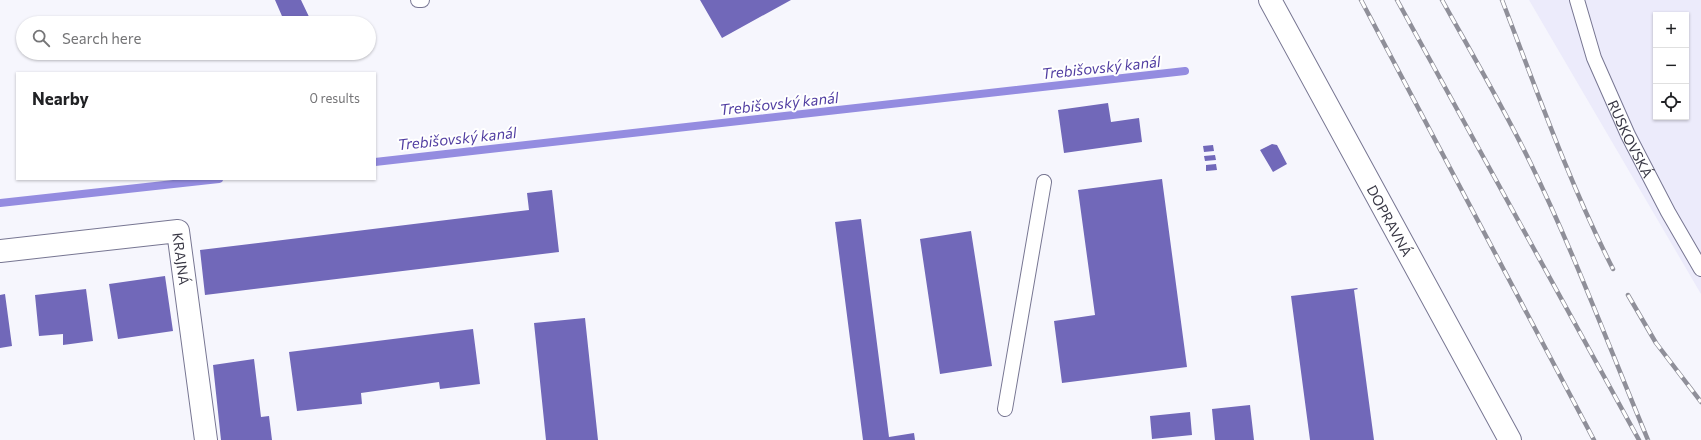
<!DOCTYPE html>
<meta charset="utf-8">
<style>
body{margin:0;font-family:Commissioner,sans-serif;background:#f2f2f2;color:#202124}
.controls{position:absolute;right:12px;top:12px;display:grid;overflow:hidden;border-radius:0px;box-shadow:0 1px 3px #0004}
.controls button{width:36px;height:36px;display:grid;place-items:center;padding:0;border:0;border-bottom:1px solid #e0e0e0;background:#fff;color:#202124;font:20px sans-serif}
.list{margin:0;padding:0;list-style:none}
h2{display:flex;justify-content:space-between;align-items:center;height:52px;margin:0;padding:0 16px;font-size:17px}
h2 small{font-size:13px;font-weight:400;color:#757577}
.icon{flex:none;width:22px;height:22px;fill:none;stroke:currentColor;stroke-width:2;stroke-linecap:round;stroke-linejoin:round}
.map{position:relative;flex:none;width:1701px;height:440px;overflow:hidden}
.search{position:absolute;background:#fff;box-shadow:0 1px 3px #0004;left:16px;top:16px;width:360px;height:44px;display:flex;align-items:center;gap:10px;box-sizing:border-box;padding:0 14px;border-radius:22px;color:#757577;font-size:15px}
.panel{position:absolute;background:#fff;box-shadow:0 1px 3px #0004;left:16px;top:72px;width:360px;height:108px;border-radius:0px}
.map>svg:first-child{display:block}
.built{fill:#ecebfb;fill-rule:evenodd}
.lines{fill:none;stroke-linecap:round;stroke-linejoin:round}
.stream{stroke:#948ce0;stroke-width:8}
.building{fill:#7168b9}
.lane-casing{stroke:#777692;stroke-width:16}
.street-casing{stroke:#777692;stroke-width:24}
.secondary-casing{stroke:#777692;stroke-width:24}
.lane{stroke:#fff;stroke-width:14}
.street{stroke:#fff;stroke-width:22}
.secondary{stroke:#fff;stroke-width:22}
.rail-casing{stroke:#8f8f99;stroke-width:4.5}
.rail{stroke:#fff;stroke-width:3;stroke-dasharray:9;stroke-linecap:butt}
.labels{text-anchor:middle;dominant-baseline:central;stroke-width:4;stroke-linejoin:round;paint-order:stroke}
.street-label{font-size:14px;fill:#393845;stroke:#fff}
.water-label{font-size:15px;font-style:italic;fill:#523fa2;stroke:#fff}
</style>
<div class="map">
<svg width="1701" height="440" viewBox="0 0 1701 440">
<rect width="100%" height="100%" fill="#f6f6fd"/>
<path class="built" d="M 1529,0 L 1701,0 L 1701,294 ZM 1656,15 L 1686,15 L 1686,117 L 1656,117 Z"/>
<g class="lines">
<path class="stream" d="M 375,162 L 1185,71
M 0,203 L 219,179"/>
</g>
<path class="building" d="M 275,0 L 301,0 L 312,23 L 285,23 Z
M 700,0 L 791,0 L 722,38 Z
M 1108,103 L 1111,122 L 1139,118 L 1142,142 L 1064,153 L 1058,110 Z
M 1272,144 L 1277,145 L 1287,164 L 1273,172 L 1260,150 Z
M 1213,145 L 1214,151 L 1204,152 L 1203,146 Z
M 1215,155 L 1216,160 L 1205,161 L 1204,156 Z
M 1216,164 L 1217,170 L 1206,171 L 1206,165 Z
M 1162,179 L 1187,367 L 1062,383 L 1054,321 L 1095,315 L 1078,190 Z
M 552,190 L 559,252 L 205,295 L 200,250 L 529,210 L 527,193 Z
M 861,219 L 889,437 L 914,433 L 915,440 L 863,440 L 835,222 Z
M 971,231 L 992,366 L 940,374 L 920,239 Z
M 165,276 L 173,331 L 118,339 L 109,284 Z
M 1357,288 L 1358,289 L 1354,290 L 1374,440 L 1310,440 L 1291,296 Z
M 86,289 L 93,341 L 63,345 L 63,334 L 39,336 L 35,295 Z
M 5,294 L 12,346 L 0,348 L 0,295 Z
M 585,318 L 598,440 L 546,440 L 534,323 Z
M 473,329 L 480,384 L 440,389 L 439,382 L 361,393 L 362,404 L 297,411 L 289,352 Z
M 254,359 L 261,417 L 269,416 L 272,440 L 221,440 L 213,365 Z
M 1250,405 L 1254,440 L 1215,440 L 1212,409 Z
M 1190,412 L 1192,435 L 1152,439 L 1150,416 Z"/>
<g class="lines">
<defs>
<g id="lane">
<path d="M 418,0 L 422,0"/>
<path id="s1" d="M 1577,0 L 1594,58 L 1628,135 L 1668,212 L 1701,269"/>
<path d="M 1005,409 L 1044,182"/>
</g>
<g id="street">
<path id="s2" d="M 0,251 L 178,231 L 206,440"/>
</g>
<g id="secondary">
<path id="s3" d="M 1270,0 L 1510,440"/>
</g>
</defs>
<use href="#lane" class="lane-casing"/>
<use href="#street" class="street-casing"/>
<use href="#secondary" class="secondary-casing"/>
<use href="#lane" class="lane"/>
<use href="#street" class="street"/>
<use href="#secondary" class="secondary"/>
<defs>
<path id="rail" d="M 1361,0 L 1594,440
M 1397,0 L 1639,440
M 1442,0 C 1472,54 1503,107 1530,162 C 1574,252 1609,347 1648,440
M 1502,0 C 1537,91 1569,183 1613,269
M 1628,295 L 1656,343 L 1701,402"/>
</defs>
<use href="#rail" class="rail-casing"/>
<use href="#rail" class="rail"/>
</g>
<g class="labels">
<g class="street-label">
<text stroke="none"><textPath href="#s1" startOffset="149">RUSKOVSKÁ</textPath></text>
<text stroke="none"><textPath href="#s3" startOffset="251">DOPRAVNÁ</textPath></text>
<text stroke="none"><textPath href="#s2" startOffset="207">KRAJNÁ</textPath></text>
</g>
<g class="water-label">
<text transform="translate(1101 67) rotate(-6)">Trebišovský kanál</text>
<text transform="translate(779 103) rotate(-6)">Trebišovský kanál</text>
<text transform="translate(457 138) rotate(-6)">Trebišovský kanál</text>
</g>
</g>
</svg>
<div class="controls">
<button>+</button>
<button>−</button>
<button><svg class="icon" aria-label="locate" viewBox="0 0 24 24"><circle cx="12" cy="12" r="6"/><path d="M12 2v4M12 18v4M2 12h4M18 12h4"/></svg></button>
</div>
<div class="search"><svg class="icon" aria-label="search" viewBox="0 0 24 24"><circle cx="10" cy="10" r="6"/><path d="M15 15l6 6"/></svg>Search here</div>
<section class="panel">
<h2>Nearby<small>0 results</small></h2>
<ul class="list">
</ul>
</section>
</div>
